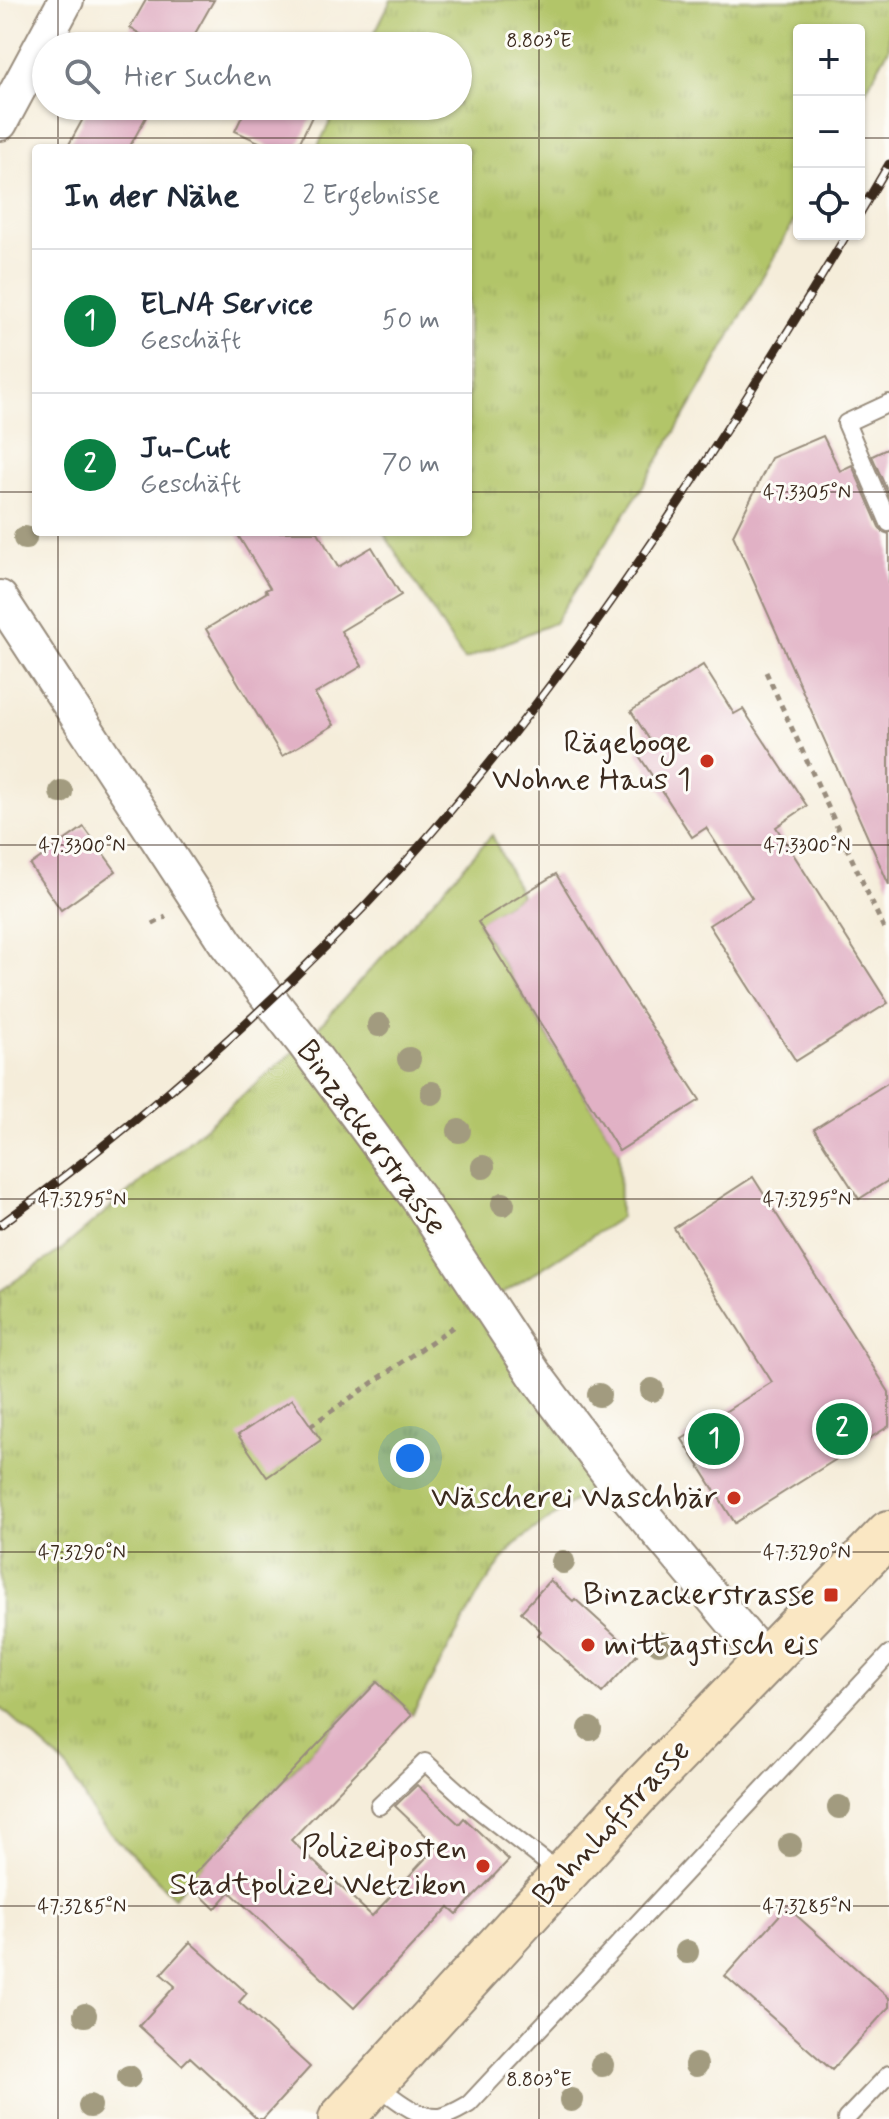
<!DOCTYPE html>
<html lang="de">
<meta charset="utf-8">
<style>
body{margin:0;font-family:Mynerve,sans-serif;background:#f6f6f7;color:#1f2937}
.controls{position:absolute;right:24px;top:24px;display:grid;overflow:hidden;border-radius:8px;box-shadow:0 2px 6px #0004}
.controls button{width:72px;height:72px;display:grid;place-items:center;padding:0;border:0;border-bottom:2px solid #e0e1e3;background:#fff;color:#1f2937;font:40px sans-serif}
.you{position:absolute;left:410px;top:1458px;width:28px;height:28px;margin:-20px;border:6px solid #fff;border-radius:50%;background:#1a73e8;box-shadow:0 0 0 12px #1a73e833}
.badge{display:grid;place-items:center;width:52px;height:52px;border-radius:50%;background:#0b8043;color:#fff;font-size:26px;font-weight:700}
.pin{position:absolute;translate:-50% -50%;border:4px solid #fff;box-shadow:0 2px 8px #0006}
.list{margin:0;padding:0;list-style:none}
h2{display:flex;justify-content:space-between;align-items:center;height:104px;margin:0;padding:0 32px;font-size:34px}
h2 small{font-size:26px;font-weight:400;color:#747a83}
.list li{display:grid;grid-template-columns:52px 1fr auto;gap:24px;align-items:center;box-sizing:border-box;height:144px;padding:0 32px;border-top:2px solid #e0e1e3}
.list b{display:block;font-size:30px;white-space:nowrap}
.list p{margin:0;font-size:26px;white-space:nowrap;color:#747a83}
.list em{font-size:26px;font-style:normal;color:#747a83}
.icon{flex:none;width:44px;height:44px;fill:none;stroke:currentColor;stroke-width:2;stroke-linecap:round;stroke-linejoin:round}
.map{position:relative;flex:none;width:889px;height:2119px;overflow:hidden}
.search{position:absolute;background:#fff;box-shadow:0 2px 6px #0004;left:32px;top:32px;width:440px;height:88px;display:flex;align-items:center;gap:20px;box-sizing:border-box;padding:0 28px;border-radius:44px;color:#747a83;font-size:30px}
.panel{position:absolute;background:#fff;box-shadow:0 2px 6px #0004;left:32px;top:144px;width:440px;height:392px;border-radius:8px}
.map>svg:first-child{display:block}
.grass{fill:url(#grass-tufts);stroke:#767844;stroke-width:2}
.garden{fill:#b2c569;stroke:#767844;stroke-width:2}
.building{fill:#e1b1c5}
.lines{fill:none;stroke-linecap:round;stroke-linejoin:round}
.lane-casing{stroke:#988c7c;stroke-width:20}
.street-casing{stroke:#988c7c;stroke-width:38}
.secondary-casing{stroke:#988c7c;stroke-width:48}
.path{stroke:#988c7c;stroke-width:5;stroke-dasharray:6 6;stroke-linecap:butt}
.lane{stroke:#fff;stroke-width:16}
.street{stroke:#fff;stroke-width:34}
.secondary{stroke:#fae7c3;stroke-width:44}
.rail-casing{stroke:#3b2a1e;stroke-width:9}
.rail{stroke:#fdfcf7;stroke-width:6;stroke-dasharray:18;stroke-linecap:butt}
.tree{fill:#a29b7f}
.ticks{fill:none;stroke:#3b2a1e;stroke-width:2;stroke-opacity:0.45}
.poi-dot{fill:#c8321e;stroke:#fdfcf7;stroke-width:3}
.labels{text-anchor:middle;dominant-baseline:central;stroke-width:6;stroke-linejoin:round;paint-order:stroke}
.poi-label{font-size:32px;fill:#3b2a1e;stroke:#fdfcf7;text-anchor:end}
.street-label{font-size:32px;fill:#3b2a1e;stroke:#fdfcf7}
.ticks-label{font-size:20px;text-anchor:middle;fill:#3b2a1e;stroke:#fdfcf7;stroke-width:6;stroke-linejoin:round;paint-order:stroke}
</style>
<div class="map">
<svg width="889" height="2119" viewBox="0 0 889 2119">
<defs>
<pattern id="grass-tufts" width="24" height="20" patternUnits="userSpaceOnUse" patternTransform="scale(2)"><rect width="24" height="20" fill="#b2c569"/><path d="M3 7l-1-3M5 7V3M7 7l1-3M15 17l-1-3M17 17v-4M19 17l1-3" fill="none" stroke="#9aa95b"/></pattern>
</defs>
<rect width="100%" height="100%" fill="#fdfcf7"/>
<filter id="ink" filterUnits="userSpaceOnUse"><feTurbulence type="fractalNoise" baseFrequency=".0125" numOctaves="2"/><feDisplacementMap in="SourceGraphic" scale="16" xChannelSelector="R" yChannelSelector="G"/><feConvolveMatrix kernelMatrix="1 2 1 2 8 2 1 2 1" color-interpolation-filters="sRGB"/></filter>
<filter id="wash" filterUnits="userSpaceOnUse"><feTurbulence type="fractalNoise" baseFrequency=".006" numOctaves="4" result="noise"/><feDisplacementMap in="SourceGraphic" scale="32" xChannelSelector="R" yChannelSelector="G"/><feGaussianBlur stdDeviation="1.8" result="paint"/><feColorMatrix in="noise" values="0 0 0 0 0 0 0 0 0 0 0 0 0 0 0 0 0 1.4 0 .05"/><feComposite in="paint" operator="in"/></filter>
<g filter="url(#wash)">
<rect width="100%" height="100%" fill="#f5edda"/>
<path class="grass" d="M 391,0 L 889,0 L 889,48 L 859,103 L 859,30 L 799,30 L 799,212 L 700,390 L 641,489 L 554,623 L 464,660 L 383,532 L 468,532 L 468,148 L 317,148 L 338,106 L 458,106 L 458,46 L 368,46 Z
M 304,1043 L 610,1475 L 514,1545 L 482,1588 L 412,1715 L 376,1682 L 174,1897 L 95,1817 L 67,1767 L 0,1707 L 0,1291 L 62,1249 Z"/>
<path class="garden" d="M 492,835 L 521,895 L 478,923 L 619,1151 L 620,1218 L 488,1303 L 304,1043 Z"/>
<g id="blocks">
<path class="building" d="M 146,0 L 214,0 L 188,46 L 162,46 L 130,28 Z
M 90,106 L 152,106 L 129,148 L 67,148 Z
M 247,106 L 317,106 L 297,148 L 272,148 L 235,131 Z
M 823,436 L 840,471 L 852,465 L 879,527 L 883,532 L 889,534 L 889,885 L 733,535 L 771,458 Z
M 889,448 L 889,495 L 872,456 Z
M 236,532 L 318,532 L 338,567 L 372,547 L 401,595 L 341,631 L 362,666 L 315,694 L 334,725 L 282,756 L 206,629 L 267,592 L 265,590 L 270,588 Z
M 703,665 L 734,714 L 743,709 L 807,806 L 776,827 L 888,1003 L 796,1061 L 709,925 L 752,898 L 706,828 L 692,837 L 636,751 L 651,742 L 631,711 Z
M 84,827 L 116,871 L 61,910 L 30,865 Z
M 556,874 L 625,986 L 700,1100 L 619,1151 L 478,922 Z
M 889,1082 L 889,1180 L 859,1199 L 814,1129 Z
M 753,1177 L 889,1392 L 889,1426 L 735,1523 L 682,1439 L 772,1382 L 674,1228 Z
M 292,1399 L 321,1440 L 267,1477 L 238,1435 Z
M 550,1580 L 573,1601 L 575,1599 L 637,1655 L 602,1693 L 538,1635 L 541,1631 L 521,1612 Z
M 377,1682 L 412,1715 L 291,1840 L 372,1916 L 437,1846 L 395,1806 L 417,1785 L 459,1824 L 464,1818 L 509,1860 L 457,1914 L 449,1907 L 354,2008 L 230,1892 L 215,1909 L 187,1882 Z
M 787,1907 L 889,1998 L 889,2007 L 832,2070 L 725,1976 Z
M 190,1942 L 247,1993 L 239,2002 L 310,2067 L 263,2119 L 257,2119 L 190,2057 L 182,2065 L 139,2026 L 175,1986 L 161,1974 Z"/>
</g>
</g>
<g filter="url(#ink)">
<use href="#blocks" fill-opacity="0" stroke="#988c7c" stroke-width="2"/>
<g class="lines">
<defs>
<path id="lane" d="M 889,403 L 846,423 L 889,523
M 379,1806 L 425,1762 L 475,1807 L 560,1873
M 374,2083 C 392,2096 417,2119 440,2117 C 451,2115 460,2109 469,2104 L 889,1654
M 846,2119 L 889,2074"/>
<path id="street" d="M 0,123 L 66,0
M 0,598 L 226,943 L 304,1043 L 420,1201 L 535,1375 L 610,1475 L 766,1661"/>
<path id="secondary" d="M 341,2119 L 636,1795 L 889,1533"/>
</defs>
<use href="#lane" class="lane-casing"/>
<use href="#street" class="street-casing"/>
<use href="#secondary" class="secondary-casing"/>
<path class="path" d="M 766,672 L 886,933
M 153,924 L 166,917
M 310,1426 L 457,1324"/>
<use href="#lane" class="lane"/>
<use href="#street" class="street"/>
<use href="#secondary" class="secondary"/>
<defs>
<path id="rail" d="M 859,215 L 889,164
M 0,1225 C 146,1118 281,999 403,865 C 574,675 716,452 847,234"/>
</defs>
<use href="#rail" class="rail-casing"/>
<use href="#rail" class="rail"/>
</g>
<g class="tree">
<circle cx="25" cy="538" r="12"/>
<circle cx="61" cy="792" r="12"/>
<circle cx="379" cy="1025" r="12"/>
<circle cx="409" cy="1059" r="12"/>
<circle cx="432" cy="1093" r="12"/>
<circle cx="459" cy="1131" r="12"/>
<circle cx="483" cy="1167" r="12"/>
<circle cx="503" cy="1204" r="12"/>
<circle cx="652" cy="1390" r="12"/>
<circle cx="599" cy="1395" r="12"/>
<circle cx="563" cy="1562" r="12"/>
<circle cx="659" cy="1643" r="12"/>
<circle cx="590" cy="1729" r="12"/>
<circle cx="839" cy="1807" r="12"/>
<circle cx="790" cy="1845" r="12"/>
<circle cx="687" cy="1952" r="12"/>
<circle cx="85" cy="2015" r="12"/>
<circle cx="602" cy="2065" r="12"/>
<circle cx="696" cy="2065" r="12"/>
<circle cx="129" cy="2077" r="12"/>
<circle cx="571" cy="2100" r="12"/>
<circle cx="90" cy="2106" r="12"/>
</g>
</g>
<path class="ticks" d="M 58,0 L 58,46M 539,0 L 539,2119M 58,106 L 58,148M 0,138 L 799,138M 859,138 L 889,138M 0,492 L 36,492M 468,492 L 889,492M 58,532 L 58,2119M 0,845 L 889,845M 0,1199 L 889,1199M 0,1552 L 889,1552M 0,1906 L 889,1906"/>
<g class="poi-dot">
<circle cx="707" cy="761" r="8"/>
<circle cx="734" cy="1498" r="8"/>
<rect x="823" y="1587" width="16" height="16" rx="4"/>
<circle cx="588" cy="1645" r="8"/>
<circle cx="483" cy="1866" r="8"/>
</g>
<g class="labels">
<g class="poi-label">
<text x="691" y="743">Rägeboge<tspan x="691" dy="37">Wohne Haus 1</tspan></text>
<text x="718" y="1498">Wäscherei Waschbär</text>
<text x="815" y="1595">Binzackerstrasse</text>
<text x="604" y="1645" text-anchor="start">mittagstisch eis</text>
<text x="467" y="1848">Polizeiposten<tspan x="467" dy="37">Stadtpolizei Wetzikon</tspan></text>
</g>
<g class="street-label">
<text transform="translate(371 1138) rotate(54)">Binzackerstrasse</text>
<text transform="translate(612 1823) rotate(-47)">Bahnhofstrasse</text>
</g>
</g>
<g class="ticks-label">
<text x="539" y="47">8.803°E</text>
<text x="807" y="499">47.3305°N</text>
<text x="82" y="852">47.3300°N</text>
<text x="807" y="852">47.3300°N</text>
<text x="82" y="1206">47.3295°N</text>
<text x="807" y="1206">47.3295°N</text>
<text x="82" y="1559">47.3290°N</text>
<text x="807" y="1559">47.3290°N</text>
<text x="82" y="1913">47.3285°N</text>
<text x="807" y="1913">47.3285°N</text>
<text x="539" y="2086">8.803°E</text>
</g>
</svg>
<div class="controls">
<button>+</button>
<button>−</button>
<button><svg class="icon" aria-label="locate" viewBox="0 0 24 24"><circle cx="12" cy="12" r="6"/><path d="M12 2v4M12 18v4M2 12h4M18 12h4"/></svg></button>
</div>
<div class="you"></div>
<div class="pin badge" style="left:714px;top:1439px">1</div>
<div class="pin badge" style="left:842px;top:1429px">2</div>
<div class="search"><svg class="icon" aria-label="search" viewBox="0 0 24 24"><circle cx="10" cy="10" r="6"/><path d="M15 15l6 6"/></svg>Hier suchen</div>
<section class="panel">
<h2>In der Nähe<small>2 Ergebnisse</small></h2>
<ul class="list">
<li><span class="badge">1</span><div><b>ELNA Service</b><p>Geschäft</p></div><em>50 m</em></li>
<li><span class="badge">2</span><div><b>Ju-Cut</b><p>Geschäft</p></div><em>70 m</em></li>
</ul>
</section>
</div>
